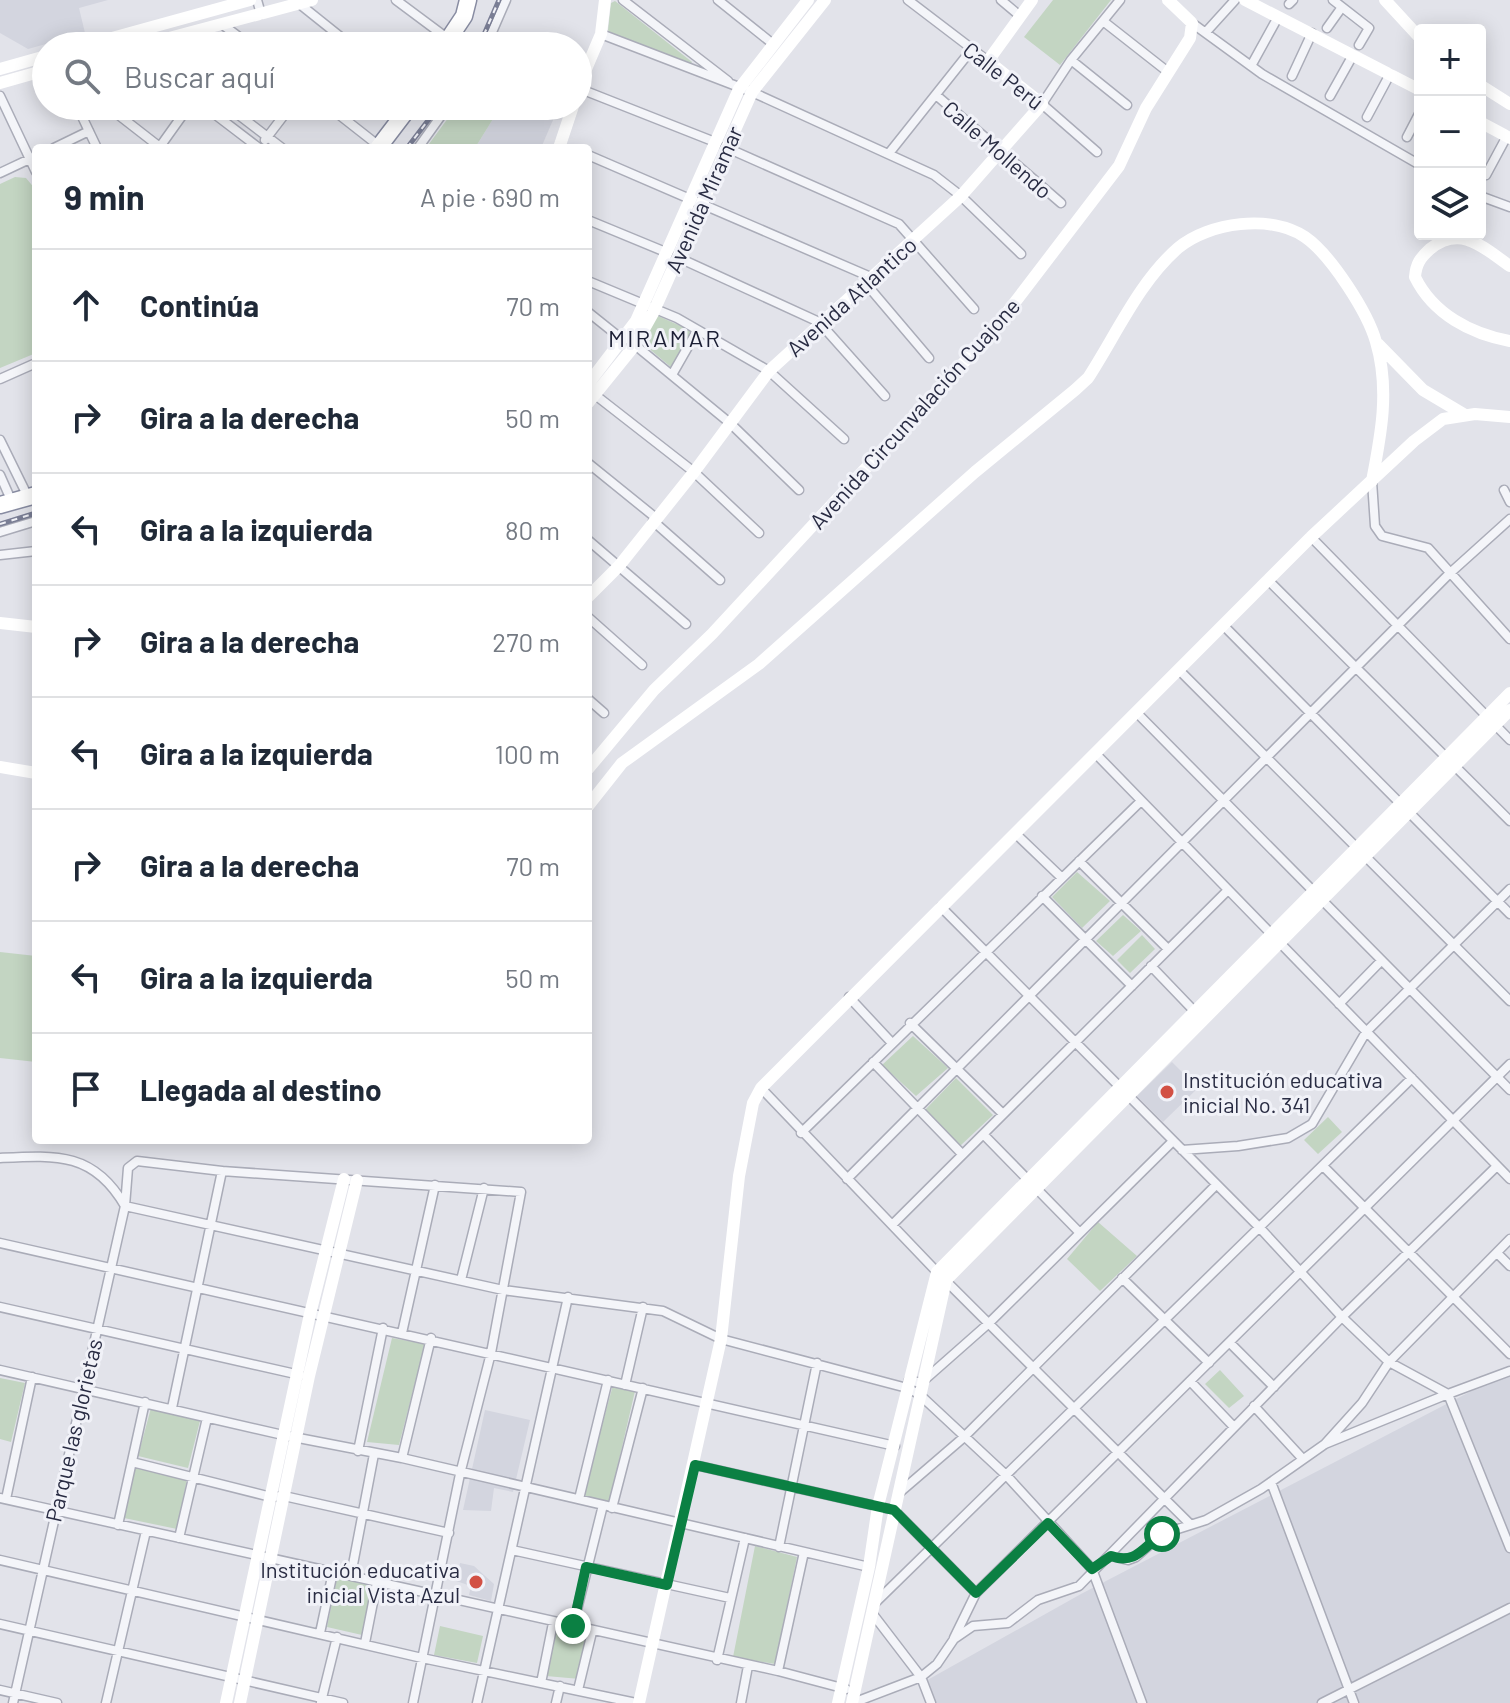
<!DOCTYPE html>
<html lang="es">
<meta charset="utf-8">
<style>
body{margin:0;font-family:Barlow,sans-serif;background:#f2f2f3;color:#1f2937}
.controls{position:absolute;right:24px;top:24px;display:grid;overflow:hidden;border-radius:8px;box-shadow:0 4px 20px #0003}
.controls button{width:72px;height:72px;display:grid;place-items:center;padding:0;border:0;border-bottom:2px solid #e0e1e3;background:#fff;color:#1f2937;font:40px sans-serif}
.stop{position:absolute;width:24px;height:24px;margin:-18px;border:6px solid #0b8043;border-radius:50%;background:#fff}
.stop.end{background:#0b8043;border-color:#fff;box-shadow:0 2px 8px #0008}
.list{margin:0;padding:0;list-style:none}
h2{display:flex;justify-content:space-between;align-items:center;height:104px;margin:0;padding:0 32px;font-size:34px}
h2 small{font-size:26px;font-weight:400;color:#747a83}
.list li{display:grid;grid-template-columns:52px 1fr auto;gap:24px;align-items:center;box-sizing:border-box;height:112px;padding:0 32px;border-top:2px solid #e0e1e3}
.list b{display:block;font-size:30px;white-space:nowrap}
.list em{font-size:26px;font-style:normal;color:#747a83}
.icon{flex:none;width:44px;height:44px;fill:none;stroke:currentColor;stroke-width:2;stroke-linecap:round;stroke-linejoin:round}
.map{position:relative;flex:none;width:1510px;height:1703px;overflow:hidden}
.search{position:absolute;background:#fff;box-shadow:0 4px 20px #0003;left:32px;top:32px;width:560px;height:88px;display:flex;align-items:center;gap:20px;box-sizing:border-box;padding:0 28px;border-radius:44px;color:#747a83;font-size:30px}
.panel{position:absolute;background:#fff;box-shadow:0 4px 20px #0003;left:32px;top:144px;width:560px;height:1000px;border-radius:8px}
.map>svg:first-child{display:block}
.built{fill:#d3d5df}
.green{fill:#c3d5c2}
.lines{fill:none;stroke-linecap:round;stroke-linejoin:round}
.street-casing{stroke:#aaacb8;stroke-width:11}
.highway-casing{stroke:#888ca2;stroke-width:19}
.street{stroke:#f4f5f9;stroke-width:8}
.secondary{stroke:#fff;stroke-width:12}
.highway{stroke:#fff;stroke-width:16}
.rail-casing{stroke:#7a7e95;stroke-width:5}
.rail{stroke:#f1f2f8;stroke-width:2;stroke-dasharray:6;stroke-linecap:butt}
.route{stroke:#0b8043;stroke-width:10}
.poi-dot{fill:#d25044;stroke:#f1f2f8;stroke-width:3}
.labels{text-anchor:middle;dominant-baseline:central;stroke-width:6;stroke-linejoin:round;paint-order:stroke}
.street-label{font-size:22px;fill:#292c43;stroke:#f1f2f8}
.poi-label{font-size:22px;fill:#292c43;stroke:#f1f2f8;text-anchor:start}
.neighbourhood-label{font-size:24px;letter-spacing:2px;fill:#1b1e34;stroke:#f1f2f8}
</style>
<div class="map">
<svg width="1510" height="1703" viewBox="0 0 1510 1703">
<rect width="100%" height="100%" fill="#e2e3ea"/>
<path class="built" d="M 0,0 L 108,0 L 79,8 L 85,33 L 28,49 L 0,33 Z
M 501,106 L 559,106 L 541,148 L 475,148 Z
M 1172,1062 L 1198,1088 L 1163,1122 L 1137,1096 Z
M 1510,1371 L 1510,1703 L 930,1703 L 922,1683 L 1081,1594 Z
M 485,1410 L 530,1420 L 513,1492 L 494,1488 L 491,1511 L 463,1510 Z
M 460,1563 L 474,1566 L 494,1584 L 491,1601 L 469,1595 L 471,1586 L 456,1581 Z"/>
<path class="green" d="M 1053,0 L 1111,0 L 1060,65 L 1024,37 Z
M 615,1 L 692,62 L 691,64 L 612,36 L 608,30 L 611,3 Z
M 457,106 L 501,106 L 475,148 L 426,148 Z
M 15,177 L 26,178 L 36,190 L 36,353 L 0,368 L 0,184 Z
M 647,311 L 694,332 L 672,368 L 634,336 Z
M 1077,872 L 1110,901 L 1082,928 L 1052,897 Z
M 1123,915 L 1141,931 L 1113,956 L 1096,941 Z
M 1142,935 L 1155,949 L 1130,973 L 1117,960 Z
M 0,952 L 36,956 L 36,1062 L 0,1058 Z
M 913,1036 L 948,1068 L 916,1096 L 882,1065 Z
M 956,1078 L 993,1115 L 959,1147 L 923,1112 Z
M 1328,1117 L 1342,1132 L 1318,1154 L 1304,1140 Z
M 1098,1222 L 1137,1256 L 1100,1291 L 1067,1259 Z
M 392,1338 L 425,1344 L 399,1445 L 367,1442 Z
M 1220,1370 L 1244,1396 L 1229,1408 L 1205,1384 Z
M 0,1378 L 25,1383 L 11,1442 L 0,1439 Z
M 613,1385 L 635,1391 L 609,1503 L 583,1495 Z
M 151,1408 L 200,1421 L 188,1468 L 138,1456 Z
M 135,1467 L 187,1479 L 177,1529 L 124,1518 Z
M 755,1546 L 797,1557 L 775,1664 L 733,1657 Z
M 337,1578 L 372,1585 L 362,1635 L 327,1627 Z
M 440,1626 L 483,1636 L 477,1663 L 434,1655 Z
M 553,1627 L 589,1636 L 580,1679 L 546,1676 Z"/>
<g class="lines">
<defs>
<path id="street" d="M 257,0 L 261,14
M 396,0 L 455,44
M 623,0 L 728,81
M 718,0 L 773,44
M 908,0 L 988,61
M 1001,0 L 1020,16
M 1333,0 L 1369,28 L 1359,45
M 297,2 L 352,46
M 1289,4 L 1293,0
M 1103,21 L 1168,72
M 1192,23 L 1262,74 L 1420,165
M 223,25 L 251,46
M 1327,28 L 1342,7
M 1206,32 L 1235,0
M 601,34 L 752,92 L 934,175 L 961,196 L 1021,254
M 120,36 L 129,46
M 486,46 L 506,0
M 1071,60 L 1127,105
M 1251,66 L 1278,17
M 1292,76 L 1312,33
M 578,88 L 715,142
M 936,95 L 1061,203
M 0,96 L 36,172
M 1330,96 L 1353,55
M 77,106 L 97,148
M 107,106 L 161,148
M 204,106 L 259,148
M 227,106 L 282,148
M 328,106 L 379,146
M 1367,117 L 1390,74
M 1407,137 L 1420,112
M 265,140 L 291,106
M 725,147 L 899,224 L 974,309
M 54,148 L 89,131
M 159,148 L 189,106
M 418,148 L 448,106
M 890,152 L 972,49
M 1097,152 L 1042,104 L 1071,60 L 1120,0
M 588,155 L 873,278
M 0,173 L 36,156
M 1486,175 L 1507,136
M 1480,196 L 1510,207
M 588,220 L 668,253
M 677,257 L 819,322 L 885,396
M 588,281 L 677,318 L 769,371 L 844,439
M 867,285 L 929,358
M 588,312 L 623,340
M 635,345 L 731,424 L 799,490
M 673,373 L 697,331
M 0,379 L 36,363
M 594,394 L 694,472 L 759,533
M 0,440 L 28,497
M 588,463 L 656,518
M 0,475 L 12,502
M 1372,481 L 1375,526 L 1382,536 L 1428,548 L 1510,639
M 1504,490 L 1510,502
M 653,521 L 720,580
M 0,532 L 36,521
M 1311,537 L 1510,740
M 588,540 L 686,624
M 0,555 L 36,551
M 1268,580 L 1510,821
M 588,617 L 642,665
M 1224,626 L 1510,914
M 1180,671 L 1510,1001
M 588,699 L 604,713
M 1137,713 L 1510,1090
M 1096,754 L 1510,1179
M 1017,835 L 1062,878
M 1079,861 L 1168,949
M 1042,896 L 1132,986
M 941,907 L 1260,1228 L 1342,1317 L 1389,1362 L 1448,1394
M 1151,966 L 1198,1015
M 849,997 L 891,1042
M 1339,1004 L 1381,961
M 910,1023 L 1003,1114
M 873,1062 L 962,1154
M 761,1088 L 937,1272 L 1190,1524
M 801,1133 L 1141,801
M 984,1135 L 1080,1233
M 1182,1150 L 1238,1146 L 1288,1138 L 1312,1124 L 1366,1032 L 1510,889
M 0,1158 C 56,1155 94,1152 125,1206 L 503,1290 L 663,1311 L 721,1339 L 907,1388 L 919,1394 L 1007,1476 L 1092,1569 L 1142,1703
M 1323,1166 L 1510,1354
M 847,1179 L 1449,574 L 1510,519
M 892,1225 L 1228,890
M 0,1243 L 895,1446
M 1497,1253 L 1510,1266
M 1122,1278 L 1209,1363
M 461,1280 L 484,1188
M 0,1307 L 300,1375
M 402,1333 L 435,1185
M 1230,1343 L 1274,1387
M 0,1370 L 283,1435 L 402,1458 L 869,1567
M 1510,1371 L 1448,1394 L 1510,1548
M 909,1380 L 921,1383 L 989,1323 L 1173,1141
M 1190,1381 L 1234,1427
M 625,1385 L 643,1307
M 1254,1406 L 1301,1457
M 172,1408 L 222,1171
M 1325,1444 L 1362,1403 L 1389,1362 L 1510,1239
M 358,1451 L 383,1328
M 402,1458 L 431,1338
M 132,1462 L 271,1497 L 284,1496 L 449,1533
M 695,1465 L 894,1510 L 976,1593
M 1271,1482 L 1354,1703
M 899,1493 L 963,1438 L 1216,1185
M 0,1498 L 778,1671 L 846,1689
M 6,1499 L 32,1377
M 579,1499 L 608,1380
M 612,1508 L 643,1388
M 118,1525 L 145,1402
M 179,1538 L 207,1418
M 779,1547 L 817,1363
M 512,1550 L 730,1598
M 1111,1556 L 1128,1560 L 1136,1557 L 1162,1534 L 1206,1520 L 1261,1489 L 1325,1444 L 1448,1394
M 0,1560 L 422,1658 L 636,1703
M 351,1575 L 374,1454
M 875,1603 L 1412,1078
M 872,1613 L 921,1677 L 931,1703
M 0,1624 L 343,1703
M 573,1626 L 603,1505
M 320,1633 L 333,1572
M 954,1638 L 976,1593 L 1510,1064
M 365,1643 L 377,1582
M 717,1660 L 745,1538
M 778,1671 L 804,1552
M 541,1683 L 553,1623
M 0,1690 L 57,1703
M 578,1690 L 592,1632
M 321,1702 L 337,1637
M 13,1703 L 125,1206 L 128,1168 L 137,1161 L 222,1171 L 521,1192 L 491,1353 L 460,1474 L 413,1703
M 106,1703 L 146,1531
M 477,1703 L 568,1297
M 556,1703 L 560,1686
M 741,1703 L 748,1666
M 853,1703 L 921,1677 L 937,1664 L 954,1639 L 973,1626 L 1008,1623 L 1038,1600 L 1079,1586 L 1342,1317 L 1497,1166
M 1322,1703 L 1510,1608"/>
<path id="highway" d="M 444,46 L 464,16 L 468,0
M 378,148 L 410,106
M 0,505 L 36,495"/>
</defs>
<use href="#street" class="street-casing"/>
<use href="#highway" class="highway-casing"/>
<use href="#street" class="street"/>
<path class="secondary" d="M 1245,0 L 1420,90
M 1385,0 L 1420,38
M 83,46 L 250,0
M 139,46 L 312,0
M 0,69 L 46,56
M 0,83 L 46,70
M 1480,85 L 1510,104
M 578,88 L 601,34 L 605,0
M 1480,122 L 1510,138
M 559,148 L 573,106
M 1510,266 C 1484,248 1461,224 1430,249 C 1420,258 1416,264 1415,277 C 1433,314 1471,334 1510,341
M 1378,344 L 1423,390 L 1465,415
M 588,384 L 636,321 L 739,89 L 808,0
M 588,403 L 635,345 L 653,313 L 752,92 L 825,0
M 588,597 L 619,566 L 694,472 L 769,371 L 961,196 L 1042,104 L 988,61 L 1032,0
M 0,623 L 36,627
M 0,767 L 36,773
M 588,769 L 654,690 L 712,634 L 993,331 L 1119,166 L 1146,108 L 1190,38 L 1192,23 L 1168,0
M 588,806 L 622,763 L 759,664 L 975,472 L 1075,390 L 1088,378 C 1116,335 1139,282 1178,248 C 1209,222 1271,214 1305,237 C 1331,255 1368,313 1376,342 C 1390,389 1381,435 1372,481
M 226,1703 L 310,1314 L 344,1179
M 240,1703 L 309,1376 L 357,1180
M 639,1703 L 721,1339 L 739,1176 L 753,1103 L 761,1088 L 1311,537 L 1414,441 L 1443,419 L 1475,414 L 1510,417
M 838,1703 L 869,1567 L 878,1506 L 937,1272 L 1510,693
M 852,1703 L 946,1280 L 1510,710"/>
<use href="#highway" class="highway"/>
<defs>
<path id="rail" d="M 479,46 L 499,0
M 407,148 L 439,106
M 0,524 L 36,513"/>
</defs>
<use href="#rail" class="rail-casing"/>
<use href="#rail" class="rail"/>
</g>
<g class="lines">
<path class="route" d="M 573,1626 L 586,1567 L 667,1585 L 695,1465 L 894,1510 L 976,1593 L 1048,1523 L 1092,1569 L 1111,1556 C 1136,1565 1143,1547 1162,1534"/>
</g>
<g class="poi-dot">
<circle cx="1167" cy="1092" r="8"/>
<circle cx="476" cy="1582" r="8"/>
</g>
<g class="labels">
<g class="street-label">
<text transform="translate(1004 75) rotate(38)">Calle Perú</text>
<text transform="translate(998 149) rotate(41)">Calle Mollendo</text>
<text transform="translate(703 199) rotate(-66)">Avenida Miramar</text>
<text transform="translate(851 296) rotate(-42)">Avenida Atlantico</text>
<text transform="translate(914 413) rotate(-48)">Avenida Circunvalación Cuajone</text>
<text transform="translate(73 1430) rotate(-77)">Parque las glorietas</text>
</g>
<g class="poi-label">
<text x="1183" y="1079">Institución educativa<tspan x="1183" dy="25">inicial No. 341</tspan></text>
<text x="460" y="1569" text-anchor="end">Institución educativa<tspan x="460" dy="25">inicial Vista Azul</tspan></text>
</g>
<g class="neighbourhood-label">
<text x="665" y="337">MIRAMAR</text>
</g>
</g>
</svg>
<div class="controls">
<button>+</button>
<button>−</button>
<button><svg class="icon" aria-label="layers" viewBox="0 0 24 24"><path d="M12 4l9 5-9 5-9-5zM3 14l9 5 9-5"/></svg></button>
</div>
<div class="stop" style="left:1162px;top:1534px"></div>
<div class="stop end" style="left:573px;top:1626px"></div>
<div class="search"><svg class="icon" aria-label="search" viewBox="0 0 24 24"><circle cx="10" cy="10" r="6"/><path d="M15 15l6 6"/></svg>Buscar aquí</div>
<section class="panel">
<h2>9 min<small>A pie · 690 m</small></h2>
<ul class="list">
<li><svg class="icon" aria-label="ahead" viewBox="0 0 24 24"><path d="M12 20V5M6 11l6-6 6 6"/></svg><div><b>Continúa</b></div><em>70 m</em></li>
<li><svg class="icon" aria-label="right" viewBox="0 0 24 24"><path d="M7 20v-9h11M14 6l5 5-5 5"/></svg><div><b>Gira a la derecha</b></div><em>50 m</em></li>
<li><svg class="icon" aria-label="left" viewBox="0 0 24 24"><path d="M17 20v-9H6M10 6l-5 5 5 5"/></svg><div><b>Gira a la izquierda</b></div><em>80 m</em></li>
<li><svg class="icon" aria-label="right" viewBox="0 0 24 24"><path d="M7 20v-9h11M14 6l5 5-5 5"/></svg><div><b>Gira a la derecha</b></div><em>270 m</em></li>
<li><svg class="icon" aria-label="left" viewBox="0 0 24 24"><path d="M17 20v-9H6M10 6l-5 5 5 5"/></svg><div><b>Gira a la izquierda</b></div><em>100 m</em></li>
<li><svg class="icon" aria-label="right" viewBox="0 0 24 24"><path d="M7 20v-9h11M14 6l5 5-5 5"/></svg><div><b>Gira a la derecha</b></div><em>70 m</em></li>
<li><svg class="icon" aria-label="left" viewBox="0 0 24 24"><path d="M17 20v-9H6M10 6l-5 5 5 5"/></svg><div><b>Gira a la izquierda</b></div><em>50 m</em></li>
<li><svg class="icon" aria-label="arrive" viewBox="0 0 24 24"><path d="M6 21V4h12l-3 4 3 4H6"/></svg><div><b>Llegada al destino</b></div></li>
</ul>
</section>
</div>
